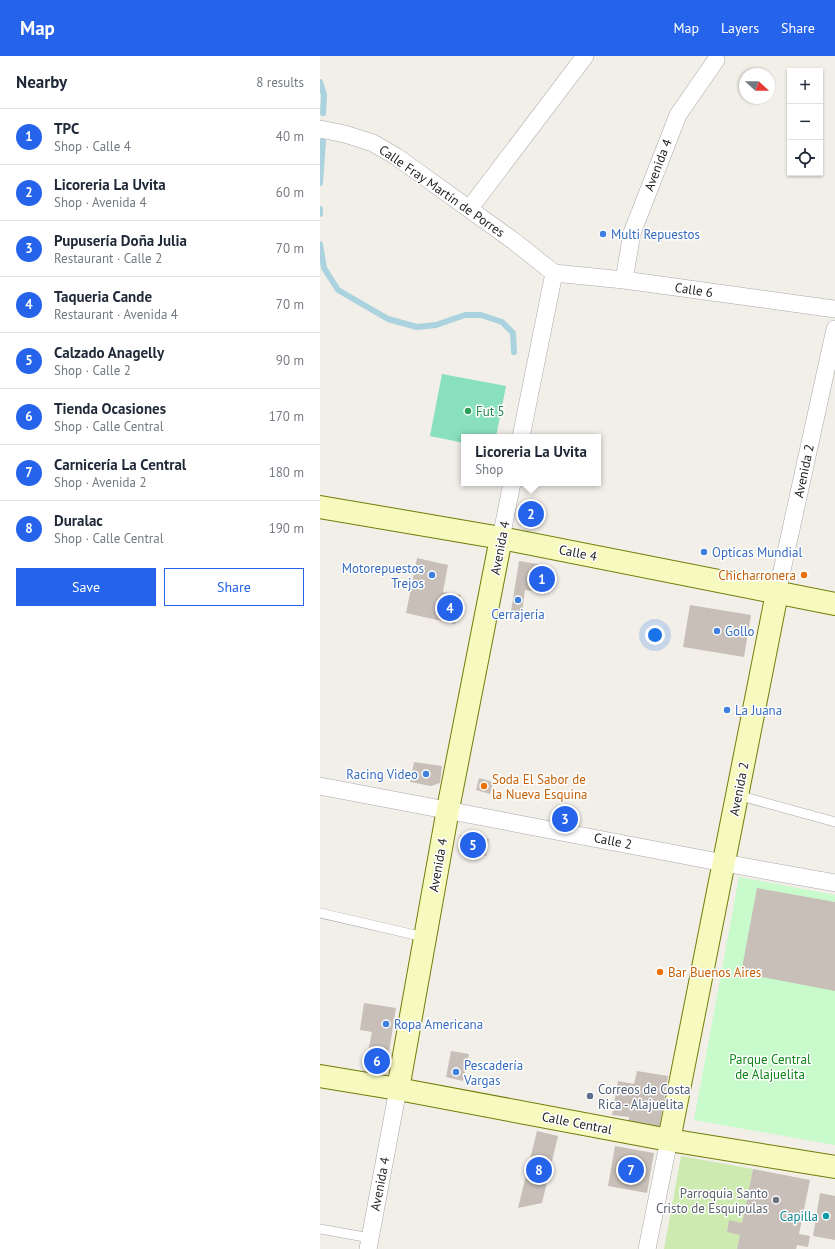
<!DOCTYPE html>
<meta charset="utf-8">
<style>
body{margin:0;font-family:"PT Sans",sans-serif;background:#f2f2f3;color:#1f2937}
.controls{position:absolute;right:12px;top:12px;display:grid;overflow:hidden;border-radius:0px;box-shadow:0 1px 3px #0004}
.controls button{width:36px;height:36px;display:grid;place-items:center;padding:0;border:0;border-bottom:1px solid #e0e1e3;background:#fff;color:#1f2937;font:20px sans-serif}
.compass{position:absolute;left:419px;top:12px;width:36px;height:36px;border-radius:50%;background:#fff;box-shadow:0 1px 3px #0004;rotate:111deg}
.you{position:absolute;left:335px;top:579px;width:14px;height:14px;margin:-10px;border:3px solid #fff;border-radius:50%;background:#1a73e8;box-shadow:0 0 0 6px #1a73e833}
.badge{display:grid;place-items:center;width:26px;height:26px;border-radius:50%;background:#2563eb;color:#fff;font-size:13px;font-weight:700}
.pin{position:absolute;translate:-50% -50%;border:2px solid #fff;box-shadow:0 1px 4px #0006}
.popup{position:absolute;left:141px;top:378px;width:140px;height:52px;box-sizing:border-box;display:grid;place-content:center;border-radius:0px;background:#fff;filter:drop-shadow(0 1px 3px #0005);font-size:13px;white-space:nowrap;color:#747a83}
.popup b{font-size:15px;color:#1f2937}
.popup::after{content:'';position:absolute;left:50%;top:100%;margin-left:-8px;border:8px solid transparent;border-top-color:#fff}
.list{margin:0;padding:0;list-style:none}
h2{display:flex;justify-content:space-between;align-items:center;height:52px;margin:0;padding:0 16px;font-size:17px}
h2 small{font-size:13px;font-weight:400;color:#747a83}
.list li{display:grid;grid-template-columns:26px 1fr auto;gap:12px;align-items:center;box-sizing:border-box;height:56px;padding:0 16px;border-top:1px solid #e0e1e3}
.list b{display:block;font-size:15px;white-space:nowrap}
.list p{margin:0;font-size:13px;white-space:nowrap;color:#747a83}
.list em{font-size:13px;font-style:normal;color:#747a83}
.actions{display:flex;gap:8px;padding:12px 16px}
.actions a{flex:1;padding:9px 0;border:1px solid #2563eb;border-radius:0px;text-align:center;font-size:14px;color:#2563eb}
.actions .main{background:#2563eb;color:#fff}
.icon{flex:none;width:22px;height:22px;fill:none;stroke:currentColor;stroke-width:2;stroke-linecap:round;stroke-linejoin:round}
.map{position:relative;flex:none;width:515px;height:1193px;overflow:hidden}
header{display:flex;align-items:center;gap:24px;box-sizing:border-box;height:56px;padding:0 20px;background:#2563eb;color:#fff}
header strong{font-size:19px}
nav{display:flex;gap:22px;margin-inline-start:auto;font-size:14px}
main{display:flex}
aside{flex:1;background:#fff}
.map>svg:first-child{display:block}
.grass{fill:#cdebb0}
.park{fill:#c8facc}
.pitch{fill:#88e0be}
.lines{fill:none;stroke-linecap:round;stroke-linejoin:round}
.stream{stroke:#aad3df;stroke-width:6}
.building{fill:#c7bfb8}
.lane-casing{stroke:#a9a9a9;stroke-width:10}
.street-casing{stroke:#a9a9a9;stroke-width:18}
.secondary-casing{stroke:#707d05;stroke-width:24}
.lane{stroke:#fff;stroke-width:9}
.street{stroke:#fff;stroke-width:17}
.secondary{stroke:#f7fabf;stroke-width:22}
.shop-dot{fill:#3f7fe0;stroke:#fff;stroke-width:1.5}
.leisure-dot{fill:#2e9e5b;stroke:#fff;stroke-width:1.5}
.food-dot{fill:#e8710a;stroke:#fff;stroke-width:1.5}
.service-dot{fill:#5c6f8a;stroke:#fff;stroke-width:1.5}
.worship-dot{fill:#6b7280;stroke:#fff;stroke-width:1.5}
.culture-dot{fill:#0f9aa8;stroke:#fff;stroke-width:1.5}
.labels{text-anchor:middle;dominant-baseline:central;stroke-width:3;stroke-linejoin:round;paint-order:stroke}
.street-label{font-size:13px;fill:#222;stroke:#fff}
.shop-label{font-size:13px;fill:#366cbe;stroke:#fff;text-anchor:start}
.leisure-label{font-size:13px;fill:#27864d;stroke:#fff;text-anchor:start}
.food-label{font-size:13px;fill:#c56008;stroke:#fff;text-anchor:start}
.park-label{font-size:13px;fill:#0c8416;stroke:#fff}
.service-label{font-size:13px;fill:#4e5e75;stroke:#fff;text-anchor:start}
.worship-label{font-size:13px;fill:#5b616d;stroke:#fff;text-anchor:end}
.culture-label{font-size:13px;fill:#0d838f;stroke:#fff;text-anchor:end}
</style>
<header>
<strong>Map</strong>
<nav><a>Map</a><a>Layers</a><a>Share</a></nav>
</header>
<main>
<aside>
<h2>Nearby<small>8 results</small></h2>
<ul class="list">
<li><span class="badge">1</span><div><b>TPC</b><p>Shop · Calle 4</p></div><em>40 m</em></li>
<li><span class="badge">2</span><div><b>Licoreria La Uvita</b><p>Shop · Avenida 4</p></div><em>60 m</em></li>
<li><span class="badge">3</span><div><b>Pupusería Doña Julia</b><p>Restaurant · Calle 2</p></div><em>70 m</em></li>
<li><span class="badge">4</span><div><b>Taqueria Cande</b><p>Restaurant · Avenida 4</p></div><em>70 m</em></li>
<li><span class="badge">5</span><div><b>Calzado Anagelly</b><p>Shop · Calle 2</p></div><em>90 m</em></li>
<li><span class="badge">6</span><div><b>Tienda Ocasiones</b><p>Shop · Calle Central</p></div><em>170 m</em></li>
<li><span class="badge">7</span><div><b>Carnicería La Central</b><p>Shop · Avenida 2</p></div><em>180 m</em></li>
<li><span class="badge">8</span><div><b>Duralac</b><p>Shop · Calle Central</p></div><em>190 m</em></li>
</ul>
<div class="actions"><a class="main">Save</a><a>Share</a></div>
</aside>
<div class="map">
<svg width="515" height="1193" viewBox="0 0 515 1193">
<rect width="100%" height="100%" fill="#f2efe9"/>
<path class="grass" d="M 361,1100 L 433,1113 L 422,1167 L 409,1165 L 407,1176 L 420,1179 L 417,1193 L 344,1193 Z"/>
<path class="park" d="M 419,821 L 515,839 L 515,1089 L 374,1064 Z"/>
<path class="pitch" d="M 122,318 L 186,330 L 176,381 L 144,381 L 144,387 L 110,380 Z"/>
<g class="lines">
<path class="stream" d="M 0,26 L 4,39 L 3,57
M 0,127 L 3,85
M 0,153 L 0,158
M 0,188 L 4,212 L 18,234 L 68,263 L 97,271 L 116,269 L 145,259 L 161,259 L 182,266 L 193,277 L 194,296"/>
</g>
<path class="building" d="M 97,502 L 128,509 L 123,536 L 141,539 L 135,568 L 86,557 Z
M 199,505 L 229,510 L 225,537 L 205,534 L 202,557 L 191,555 Z
M 370,549 L 431,559 L 424,601 L 363,591 Z
M 94,706 L 122,710 L 120,727 L 111,730 L 90,726 Z
M 159,722 L 173,726 L 170,738 L 156,734 Z
M 140,779 L 169,783 L 166,800 L 138,795 Z
M 437,832 L 515,846 L 515,935 L 421,917 Z
M 44,947 L 76,952 L 66,1015 L 45,1011 L 52,976 L 40,974 Z
M 131,995 L 149,998 L 143,1025 L 126,1021 Z
M 317,1015 L 348,1020 L 339,1073 L 308,1068 L 309,1061 L 292,1059 L 298,1025 L 314,1028 Z
M 217,1075 L 238,1080 L 222,1147 L 198,1152 Z
M 295,1090 L 334,1097 L 327,1137 L 288,1130 Z
M 433,1113 L 490,1124 L 479,1178 L 490,1180 L 488,1191 L 477,1189 L 476,1193 L 417,1193 L 420,1179 L 407,1176 L 409,1164 L 422,1167 Z
M 500,1137 L 515,1140 L 515,1184 L 493,1180 Z"/>
<g class="lines">
<defs>
<path id="lane" d="M 417,739 L 515,766
M 0,857 L 104,881
M 0,1173 L 50,1182"/>
<path id="street" d="M 0,73 L 25,78 L 53,87 L 77,101 L 195,186 L 234,217
M 150,152 L 265,0
M 234,217 L 304,224 L 515,253
M 304,224 L 312,177 L 358,59 L 396,4
M 201,381 L 234,217
M 181,482 L 192,427
M 457,537 L 515,273
M 0,730 L 404,807 L 515,827
M 48,1193 L 78,1033
M 327,1193 L 349,1084"/>
<path id="secondary" d="M 0,451 L 181,482 L 515,548
M 0,1020 L 78,1033 L 349,1084 L 515,1111
M 78,1033 L 128,753 L 181,482
M 349,1084 L 457,537"/>
</defs>
<use href="#lane" class="lane-casing"/>
<use href="#street" class="street-casing"/>
<use href="#secondary" class="secondary-casing"/>
<use href="#lane" class="lane"/>
<use href="#street" class="street"/>
<use href="#secondary" class="secondary"/>
</g>
<g class="shop-dot">
<circle cx="283" cy="178" r="4"/>
<circle cx="384" cy="496" r="4"/>
<circle cx="112" cy="519" r="4"/>
<circle cx="198" cy="544" r="4"/>
<circle cx="397" cy="575" r="4"/>
<circle cx="407" cy="654" r="4"/>
<circle cx="106" cy="718" r="4"/>
<circle cx="66" cy="968" r="4"/>
<circle cx="136" cy="1016" r="4"/>
</g>
<circle class="leisure-dot" cx="148" cy="355" r="4"/>
<g class="food-dot">
<circle cx="484" cy="519" r="4"/>
<circle cx="164" cy="730" r="4"/>
<circle cx="340" cy="916" r="4"/>
</g>
<circle class="service-dot" cx="270" cy="1040" r="4"/>
<circle class="worship-dot" cx="456" cy="1144" r="4"/>
<circle class="culture-dot" cx="506" cy="1160" r="4"/>
<g class="labels">
<g class="street-label">
<text transform="translate(338 109) rotate(-69)">Avenida 4</text>
<text transform="translate(122 135) rotate(35)">Calle Fray Martín de Porres</text>
<text transform="translate(374 234) rotate(8)">Calle 6</text>
<text transform="translate(484 415) rotate(-78)">Avenida 2</text>
<text transform="translate(180 492) rotate(-79)">Avenida 4</text>
<text transform="translate(258 497) rotate(11)">Calle 4</text>
<text transform="translate(419 733) rotate(-79)">Avenida 2</text>
<text transform="translate(293 785) rotate(11)">Calle 2</text>
<text transform="translate(118 809) rotate(-80)">Avenida 4</text>
<text transform="translate(257 1067) rotate(11)">Calle Central</text>
<text transform="translate(60 1128) rotate(-79)">Avenida 4</text>
</g>
<g class="shop-label">
<text x="291" y="178">Multi Repuestos</text>
<text x="392" y="496">Opticas Mundial</text>
<text x="104" y="512" text-anchor="end">Motorepuestos<tspan x="104" dy="15">Trejos</tspan></text>
<text x="198" y="558" text-anchor="middle">Cerrajería</text>
<text x="405" y="575">Gollo</text>
<text x="415" y="654">La Juana</text>
<text x="98" y="718" text-anchor="end">Racing Video</text>
<text x="74" y="968">Ropa Americana</text>
<text x="144" y="1009">Pescadería<tspan x="144" dy="15">Vargas</tspan></text>
</g>
<g class="leisure-label">
<text x="156" y="355">Fut 5</text>
</g>
<g class="food-label">
<text x="476" y="519" text-anchor="end">Chicharronera</text>
<text x="172" y="723">Soda El Sabor de<tspan x="172" dy="15">la Nueva Esquina</tspan></text>
<text x="348" y="916">Bar Buenos Aires</text>
</g>
<g class="park-label">
<text x="450" y="1003">Parque Central<tspan x="450" dy="15">de Alajuelita</tspan></text>
</g>
<g class="service-label">
<text x="278" y="1033">Correos de Costa<tspan x="278" dy="15">Rica - Alajuelita</tspan></text>
</g>
<g class="worship-label">
<text x="448" y="1137">Parroquia Santo<tspan x="448" dy="15">Cristo de Esquipulas</tspan></text>
</g>
<g class="culture-label">
<text x="498" y="1160">Capilla</text>
</g>
</g>
</svg>
<div class="controls">
<button>+</button>
<button>−</button>
<button><svg class="icon" aria-label="locate" viewBox="0 0 24 24"><circle cx="12" cy="12" r="6"/><path d="M12 2v4M12 18v4M2 12h4M18 12h4"/></svg></button>
</div>
<svg class="compass" viewBox="-18 -18 36 36"><path d="M0-13l5 13h-10z" fill="#e53935"/><path d="M0 13l5-13h-10z" fill="#747a83"/></svg>
<div class="you"></div>
<div class="pin badge" style="left:222px;top:523px">1</div>
<div class="pin badge" style="left:211px;top:458px">2</div>
<div class="popup"><b>Licoreria La Uvita</b>Shop</div>
<div class="pin badge" style="left:245px;top:763px">3</div>
<div class="pin badge" style="left:130px;top:552px">4</div>
<div class="pin badge" style="left:153px;top:789px">5</div>
<div class="pin badge" style="left:57px;top:1005px">6</div>
<div class="pin badge" style="left:311px;top:1114px">7</div>
<div class="pin badge" style="left:219px;top:1114px">8</div>
</div>
</main>
